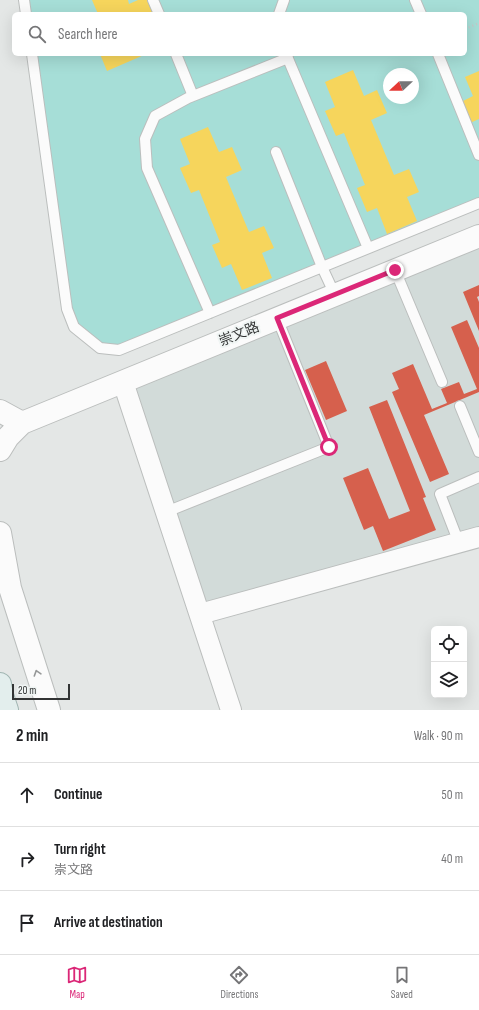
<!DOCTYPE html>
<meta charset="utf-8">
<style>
body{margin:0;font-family:"Sofia Sans Condensed","Noto Sans SC",sans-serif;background:#f2f2f2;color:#202124}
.controls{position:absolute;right:12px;bottom:12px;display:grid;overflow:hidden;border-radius:6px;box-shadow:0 4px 16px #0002}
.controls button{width:36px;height:36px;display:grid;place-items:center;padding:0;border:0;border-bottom:1px solid #e0e0e0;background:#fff;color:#202124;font:20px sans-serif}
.compass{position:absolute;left:383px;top:68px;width:36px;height:36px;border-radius:50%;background:#fff;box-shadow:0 4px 16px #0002;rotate:248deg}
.scale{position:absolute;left:12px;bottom:10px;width:58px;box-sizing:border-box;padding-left:4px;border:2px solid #323434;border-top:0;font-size:11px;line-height:14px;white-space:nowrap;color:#323434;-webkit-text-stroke:3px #f0f5f4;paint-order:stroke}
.stop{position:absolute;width:12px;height:12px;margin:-9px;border:3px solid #db2777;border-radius:50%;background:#fff}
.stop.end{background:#db2777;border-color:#fff;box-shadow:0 1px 4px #0008}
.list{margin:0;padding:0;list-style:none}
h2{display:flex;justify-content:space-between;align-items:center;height:52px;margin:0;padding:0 16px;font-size:17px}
h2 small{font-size:13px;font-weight:400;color:#757577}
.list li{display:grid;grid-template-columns:26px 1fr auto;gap:12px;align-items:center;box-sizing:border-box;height:64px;padding:0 16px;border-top:1px solid #e0e0e0}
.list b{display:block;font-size:15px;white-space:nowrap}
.list p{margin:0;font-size:13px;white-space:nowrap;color:#757577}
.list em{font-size:13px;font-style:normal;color:#757577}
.icon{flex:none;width:22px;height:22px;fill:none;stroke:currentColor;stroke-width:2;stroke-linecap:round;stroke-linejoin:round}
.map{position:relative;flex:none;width:479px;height:710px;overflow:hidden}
.search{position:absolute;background:#fff;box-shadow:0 4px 16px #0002;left:12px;right:12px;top:12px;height:44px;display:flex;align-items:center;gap:10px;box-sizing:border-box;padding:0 14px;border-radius:6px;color:#757577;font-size:15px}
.sheet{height:244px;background:#fff}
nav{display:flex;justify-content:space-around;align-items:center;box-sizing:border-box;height:56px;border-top:1px solid #e0e0e0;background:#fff;font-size:11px;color:#757577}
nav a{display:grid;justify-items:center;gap:2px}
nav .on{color:#db2777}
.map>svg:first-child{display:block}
.built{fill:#d2dbd9}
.green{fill:#a6ded7;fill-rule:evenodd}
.homes{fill:#f6d55c}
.shops{fill:#d6604d}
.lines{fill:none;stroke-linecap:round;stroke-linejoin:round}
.lane-casing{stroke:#bbbebd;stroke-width:12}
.street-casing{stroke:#bbbebd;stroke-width:22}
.secondary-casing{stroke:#bbbebd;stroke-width:24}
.primary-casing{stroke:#a0b5b2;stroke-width:24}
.path{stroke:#c7c7c7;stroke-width:2.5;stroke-dasharray:1 3;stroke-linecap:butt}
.lane{stroke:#fbfbfb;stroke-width:10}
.street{stroke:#fbfbfb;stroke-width:20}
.secondary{stroke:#fbfbfb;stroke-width:22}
.primary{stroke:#e3eeed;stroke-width:22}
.oneway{stroke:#969898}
.route{stroke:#db2777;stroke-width:5}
.labels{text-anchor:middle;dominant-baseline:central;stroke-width:4;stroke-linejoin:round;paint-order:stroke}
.street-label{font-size:14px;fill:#323434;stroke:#f0f5f4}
</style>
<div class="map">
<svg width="479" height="710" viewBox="0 0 479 710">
<rect width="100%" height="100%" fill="#e4e7e6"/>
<path class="built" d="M 479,235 L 479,537 L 200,614 L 123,382 Z"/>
<path class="green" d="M 19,0 L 479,0 L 479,202 L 119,350 L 100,348 L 74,327 L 28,54 L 465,54 L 465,14 L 22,14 ZM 389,74 L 413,74 L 413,98 L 389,98 Z"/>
<path class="homes" d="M 92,0 L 128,0 L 129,4 L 138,0 L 147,0 L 153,14 L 98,14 Z
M 100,54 L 143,54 L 144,55 L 107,71 Z
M 353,70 L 364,96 L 377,90 L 387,113 L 371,120 L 394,175 L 409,169 L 419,192 L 407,197 L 417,221 L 387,234 L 377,208 L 367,212 L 357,188 L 365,185 L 344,133 L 336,136 L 325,111 L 335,107 L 325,82 Z
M 479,71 L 479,119 L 470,123 L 461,102 L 473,96 L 465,77 Z
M 208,127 L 219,152 L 232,147 L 242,170 L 226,177 L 249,232 L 264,226 L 274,248 L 262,253 L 272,278 L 242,290 L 231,264 L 222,268 L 212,245 L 220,242 L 199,190 L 191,193 L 180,168 L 190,164 L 180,139 Z"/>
<path class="shops" d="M 479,285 L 479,296 L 477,297 L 479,302 L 479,331 L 463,292 Z
M 467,320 L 479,348 L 479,392 L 424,415 L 449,474 L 430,482 L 392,392 L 399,389 L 392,373 L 413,364 L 432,409 L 447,403 L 441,389 L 459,382 L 464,394 L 477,389 L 451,327 Z
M 326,361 L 347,411 L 326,420 L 305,370 Z
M 387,400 L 426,497 L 423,498 L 436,530 L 383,551 L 373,526 L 364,530 L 343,478 L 368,468 L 389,519 L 410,511 L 369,407 Z"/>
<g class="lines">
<defs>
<path id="lane" d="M 24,0 L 26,14
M 153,0 L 159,14
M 415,0 L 421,14
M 279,14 L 284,0
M 32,54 L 67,309 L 74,327 L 100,348 L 119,350 L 479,203
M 176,54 L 193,96
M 286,54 L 368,248
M 438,54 L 479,155
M 276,152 L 322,267 L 335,295
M 395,270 L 442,382
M 210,313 L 147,168 L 145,139 L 155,116 L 188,98 L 288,58
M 460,406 L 479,452
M 166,512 L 329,447 L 277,318
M 459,543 L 440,494 L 479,477"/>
<path id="street" d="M 123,382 L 231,710
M 200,614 L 479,537"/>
<path id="secondary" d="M 0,411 L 22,423 L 8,437 L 0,450
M 22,423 L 479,236
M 0,533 L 10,588 L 49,710"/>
<path id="primary" d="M 0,684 L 2,695 L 7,710"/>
</defs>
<use href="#lane" class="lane-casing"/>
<use href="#street" class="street-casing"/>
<use href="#secondary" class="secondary-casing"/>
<use href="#primary" class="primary-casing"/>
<path class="path" d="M 465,29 L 479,23"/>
<use href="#lane" class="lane"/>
<use href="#street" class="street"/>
<use href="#secondary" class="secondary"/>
<use href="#primary" class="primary"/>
</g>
<defs><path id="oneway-chevron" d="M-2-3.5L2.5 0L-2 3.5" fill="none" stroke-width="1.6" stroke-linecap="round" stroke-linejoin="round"/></defs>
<use class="oneway" href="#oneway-chevron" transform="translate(37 673) rotate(-108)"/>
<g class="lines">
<path class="route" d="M 329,447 L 277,318 L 395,270"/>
</g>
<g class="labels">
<g class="street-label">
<text transform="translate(239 334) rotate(-22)">崇文路</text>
</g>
</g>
</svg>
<div class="controls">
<button><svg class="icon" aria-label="locate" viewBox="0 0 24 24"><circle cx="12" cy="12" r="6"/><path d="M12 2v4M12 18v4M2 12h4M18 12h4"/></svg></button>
<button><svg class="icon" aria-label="layers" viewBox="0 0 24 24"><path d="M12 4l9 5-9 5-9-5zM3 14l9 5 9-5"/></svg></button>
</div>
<svg class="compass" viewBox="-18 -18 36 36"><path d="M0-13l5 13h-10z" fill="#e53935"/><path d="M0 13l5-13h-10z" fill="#757577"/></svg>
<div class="scale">20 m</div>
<div class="stop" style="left:329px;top:447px"></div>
<div class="stop end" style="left:395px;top:270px"></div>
<div class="search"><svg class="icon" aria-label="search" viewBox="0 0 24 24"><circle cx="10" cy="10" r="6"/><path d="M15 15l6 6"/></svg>Search here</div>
</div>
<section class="sheet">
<h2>2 min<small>Walk · 90 m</small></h2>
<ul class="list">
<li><svg class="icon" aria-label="ahead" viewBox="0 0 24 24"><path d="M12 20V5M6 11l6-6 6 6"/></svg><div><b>Continue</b></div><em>50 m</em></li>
<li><svg class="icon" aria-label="right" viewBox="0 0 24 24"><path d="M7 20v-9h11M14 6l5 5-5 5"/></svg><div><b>Turn right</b><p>崇文路</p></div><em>40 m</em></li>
<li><svg class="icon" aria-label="arrive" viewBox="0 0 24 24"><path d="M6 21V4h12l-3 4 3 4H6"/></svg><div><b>Arrive at destination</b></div></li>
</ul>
</section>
<nav>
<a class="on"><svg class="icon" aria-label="map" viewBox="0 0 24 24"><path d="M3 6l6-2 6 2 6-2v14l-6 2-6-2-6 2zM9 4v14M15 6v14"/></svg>Map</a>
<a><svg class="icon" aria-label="directions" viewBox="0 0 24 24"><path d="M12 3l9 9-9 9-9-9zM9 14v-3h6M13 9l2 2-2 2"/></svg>Directions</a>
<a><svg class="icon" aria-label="saved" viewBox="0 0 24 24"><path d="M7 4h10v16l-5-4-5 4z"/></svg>Saved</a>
</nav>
